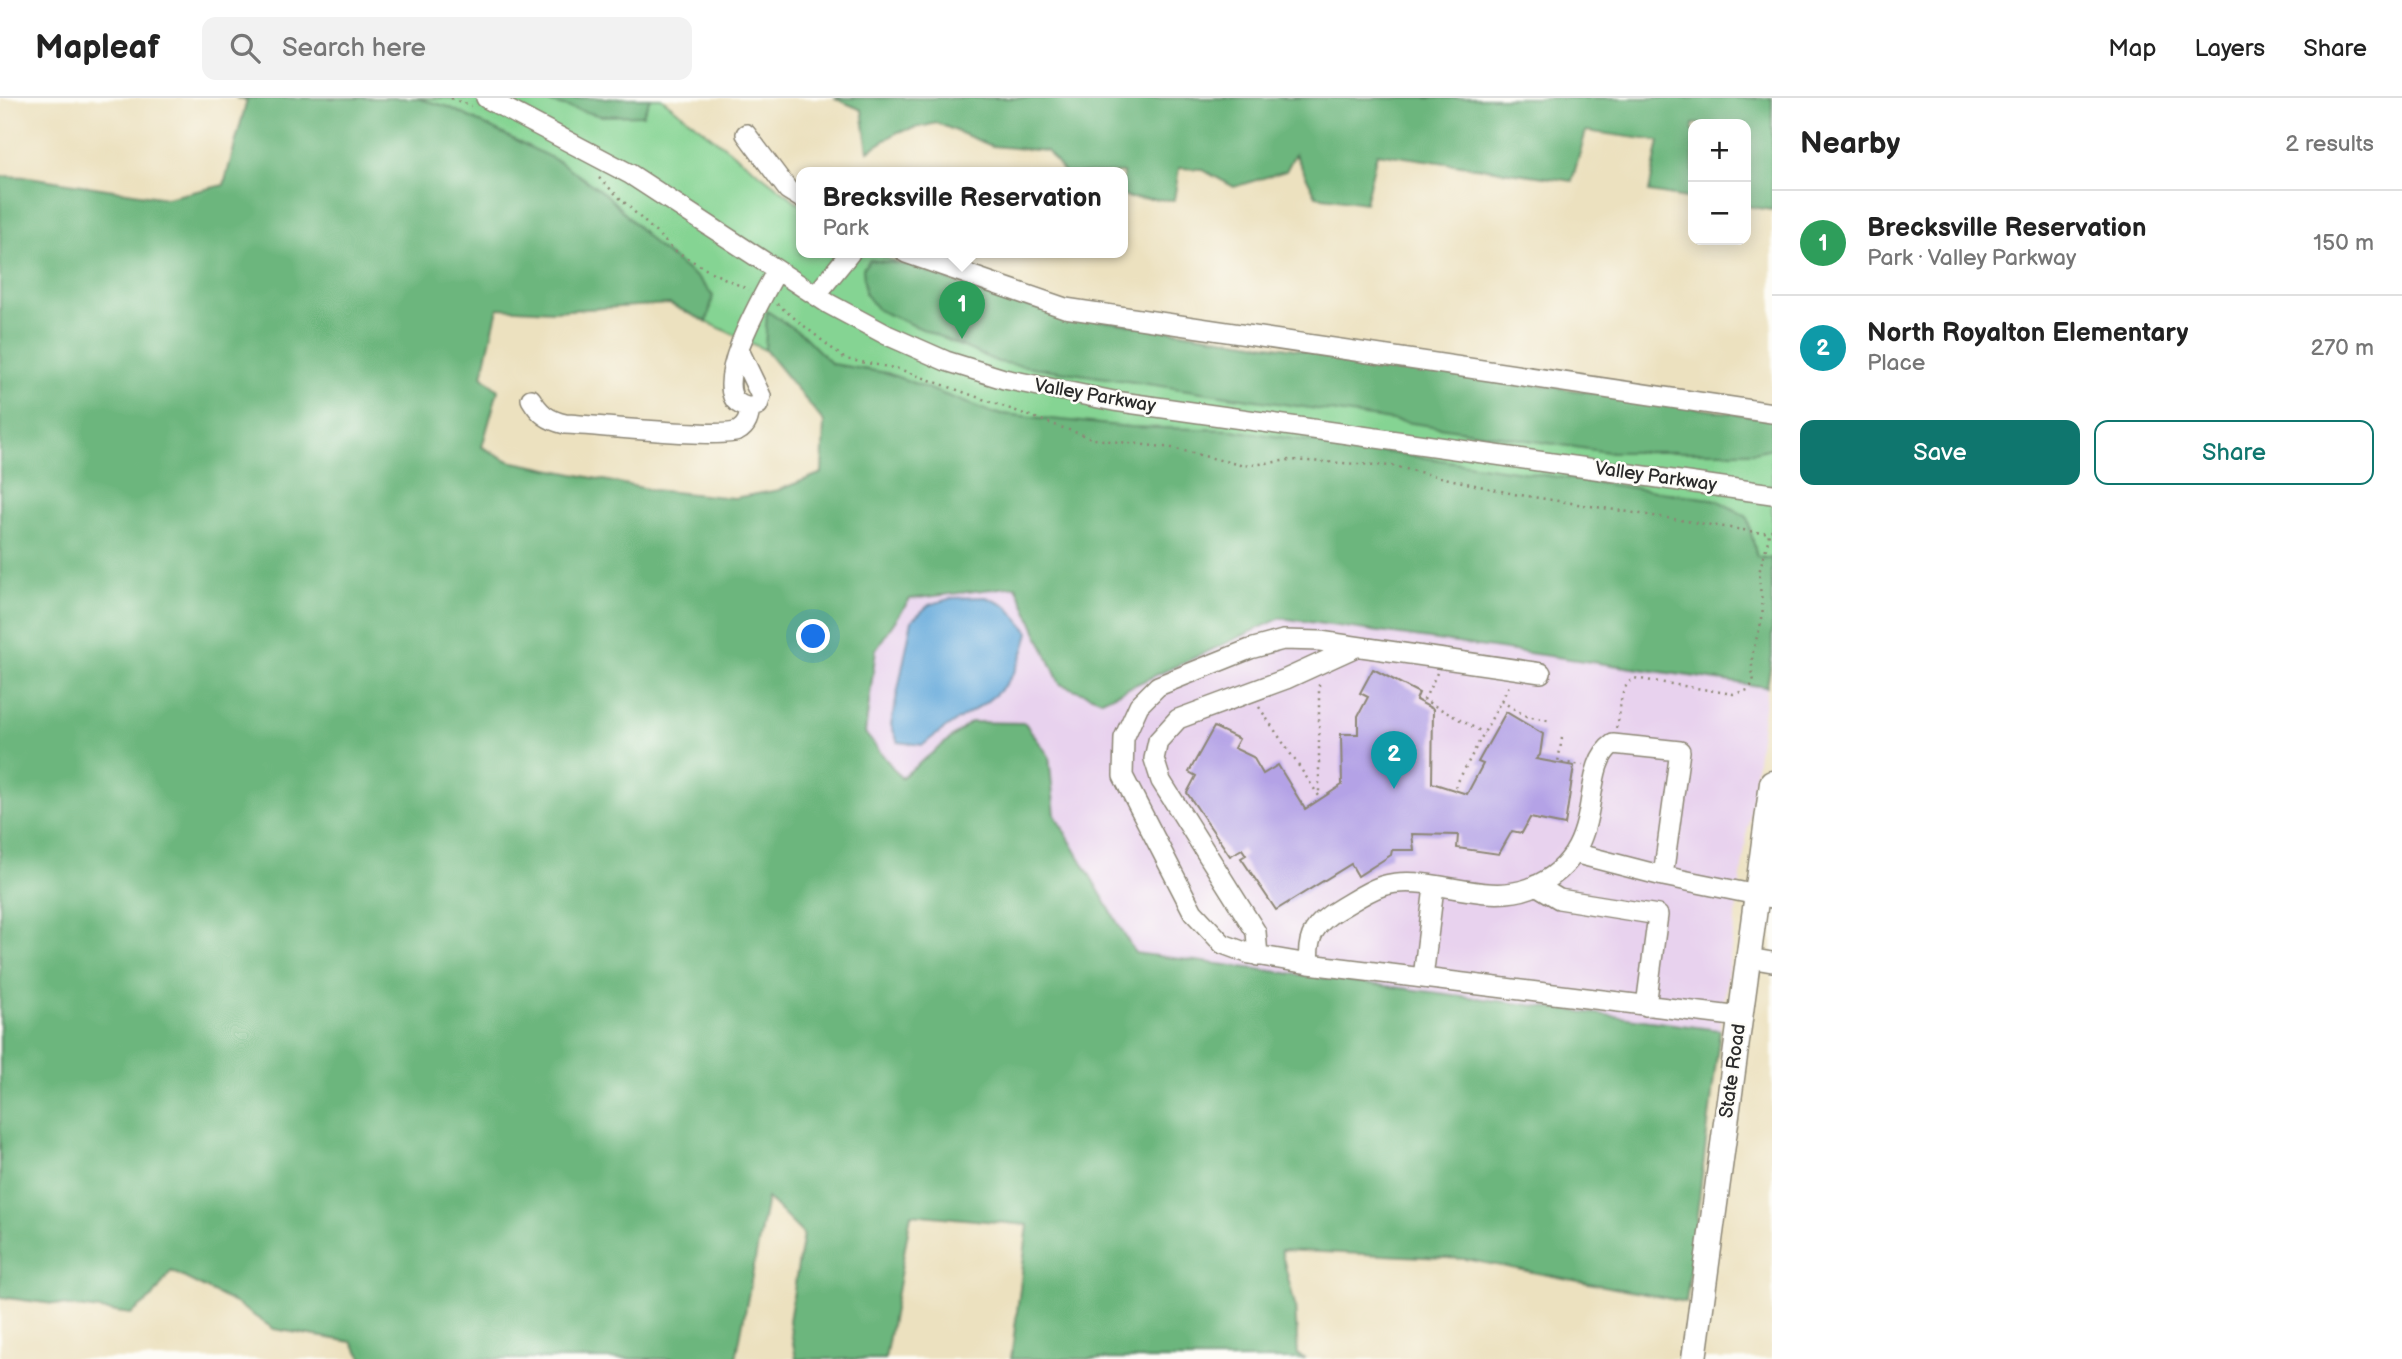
<!DOCTYPE html>
<meta charset="utf-8">
<style>
body{margin:0;font-family:"Balsamiq Sans",sans-serif;background:#f2f2f2;color:#222}
.controls{position:absolute;right:21px;top:21px;display:grid;overflow:hidden;border-radius:14px;box-shadow:0 4px 18px #0003}
.controls button{width:63px;height:63px;display:grid;place-items:center;padding:0;border:0;border-bottom:2px solid #e0e0e0;background:#fff;color:#222;font:35px sans-serif}
.you{position:absolute;left:814px;top:539px;width:24px;height:24px;margin:-18px;border:5px solid #fff;border-radius:50%;background:#1a73e8;box-shadow:0 0 0 10px #1a73e833}
.badge{display:grid;place-items:center;width:46px;height:46px;border-radius:50%;background:#0f766e;color:#fff;font-size:23px;font-weight:700}
.pin{position:absolute;translate:-50% -58px;filter:drop-shadow(0 2px 4px #0008)}
.pin::after{content:'';position:absolute;top:37px;width:24px;height:21px;background:inherit;clip-path:polygon(0 0,100% 0,50% 100%)}
.popup{position:absolute;left:796px;top:69px;width:332px;height:91px;box-sizing:border-box;display:grid;place-content:center;border-radius:14px;background:#fff;filter:drop-shadow(0 2px 5px #0005);font-size:23px;white-space:nowrap;color:#767676}
.popup b{font-size:26px;color:#222}
.popup::after{content:'';position:absolute;left:50%;top:100%;margin-left:-14px;border:14px solid transparent;border-top-color:#fff}
.list{margin:0;padding:0;list-style:none}
h2{display:flex;justify-content:space-between;align-items:center;height:91px;margin:0;padding:0 28px;font-size:30px}
h2 small{font-size:23px;font-weight:400;color:#767676}
.list li{display:grid;grid-template-columns:46px 1fr auto;gap:21px;align-items:center;box-sizing:border-box;height:105px;padding:0 28px;border-top:2px solid #e0e0e0}
.list b{display:block;font-size:26px;white-space:nowrap}
.list p{margin:0;font-size:23px;white-space:nowrap;color:#767676}
.list em{font-size:23px;font-style:normal;color:#767676}
.actions{display:flex;gap:14px;padding:21px 28px}
.actions a{flex:1;padding:16px 0;border:2px solid #0f766e;border-radius:14px;text-align:center;font-size:24px;color:#0f766e}
.actions .main{background:#0f766e;color:#fff}
.icon{flex:none;width:38px;height:38px;fill:none;stroke:currentColor;stroke-width:2;stroke-linecap:round;stroke-linejoin:round}
.map{position:relative;flex:none;width:1772px;height:1261px;overflow:hidden}
header{display:flex;align-items:center;gap:42px;box-sizing:border-box;height:98px;padding:0 35px;background:#fff;border-bottom:2px solid #e0e0e0}
header strong{font-size:33px}
nav{display:flex;gap:38px;margin-inline-start:auto;font-size:24px}
.search{width:490px;height:63px;background:#f2f2f2;display:flex;align-items:center;gap:18px;box-sizing:border-box;padding:0 24px;border-radius:14px;color:#767676;font-size:26px}
main{display:flex}
aside{flex:1;background:#fff}
.map>svg:first-child{display:block}
.built{fill:#e8d2ee}
.green{fill:#85d493;stroke:#58805f;stroke-width:2}
.forest{fill:#6cb67d;stroke:#4c7054;stroke-width:2}
.water{fill:#66aadb;stroke:#486a83;stroke-width:2}
.building{fill:#b4a2e6}
.lines{fill:none;stroke-linecap:round;stroke-linejoin:round}
.minor-casing{stroke:#8c8675;stroke-width:22}
.major-casing{stroke:#8c8675;stroke-width:27}
.path{stroke:#8c8675;stroke-width:2.5;stroke-dasharray:2 5;stroke-linecap:butt}
.minor{stroke:#fff;stroke-width:19}
.major{stroke:#fff;stroke-width:24}
.labels{text-anchor:middle;dominant-baseline:central;stroke-width:5;stroke-linejoin:round;paint-order:stroke}
.street-label{font-size:19px;fill:#2b2b2b;stroke:#fdfcf7}
</style>
<header>
<strong>Mapleaf</strong>
<div class="search"><svg class="icon" aria-label="search" viewBox="0 0 24 24"><circle cx="10" cy="10" r="6"/><path d="M15 15l6 6"/></svg>Search here</div>
<nav><a>Map</a><a>Layers</a><a>Share</a></nav>
</header>
<main>
<div class="map">
<svg width="1772" height="1261" viewBox="0 0 1772 1261">
<rect width="100%" height="100%" fill="#fdfcf7"/>
<filter id="ink" filterUnits="userSpaceOnUse"><feTurbulence type="fractalNoise" baseFrequency=".0143" numOctaves="2"/><feDisplacementMap in="SourceGraphic" scale="14" xChannelSelector="R" yChannelSelector="G"/><feConvolveMatrix kernelMatrix="1 2 1 2 8 2 1 2 1" color-interpolation-filters="sRGB"/></filter>
<filter id="wash" filterUnits="userSpaceOnUse"><feTurbulence type="fractalNoise" baseFrequency=".00686" numOctaves="4" result="noise"/><feDisplacementMap in="SourceGraphic" scale="28" xChannelSelector="R" yChannelSelector="G"/><feGaussianBlur stdDeviation="1.57" result="paint"/><feColorMatrix in="noise" values="0 0 0 0 0 0 0 0 0 0 0 0 0 0 0 0 0 1.4 0 .05"/><feComposite in="paint" operator="in"/></filter>
<g filter="url(#wash)">
<rect width="100%" height="100%" fill="#ece1bf"/>
<path class="built" d="M 1016,488 L 1060,586 L 1102,602 L 1281,520 L 1767,589 L 1720,932 L 1135,855 L 1055,717 L 1049,658 L 971,624 L 900,680 L 865,635 L 876,551 L 910,501 Z"/>
<path class="green" d="M 236,0 L 661,0 L 801,107 L 801,155 L 878,155 L 912,173 L 996,205 L 1772,325 L 1772,461 L 1059,360 L 854,295 L 247,2 Z"/>
<path class="forest" d="M 236,0 L 416,0 L 449,9 L 560,64 L 608,98 L 655,147 L 700,182 L 713,198 L 707,224 L 670,206 L 553,213 L 498,210 L 482,278 L 498,292 L 482,349 L 509,363 L 653,392 L 734,400 L 779,392 L 822,375 L 824,324 L 765,252 L 767,213 L 803,237 L 832,266 L 887,275 L 993,315 L 1130,329 L 1232,332 L 1717,402 L 1747,419 L 1757,459 L 1772,461 L 1772,558 L 1767,589 L 1281,520 L 1102,602 L 1060,586 L 1016,488 L 910,501 L 876,551 L 865,635 L 901,680 L 971,624 L 1025,625 L 1049,658 L 1055,717 L 1135,855 L 1720,932 L 1686,1204 L 1465,1161 L 1281,1152 L 1295,1207 L 1298,1257 L 1306,1261 L 1011,1261 L 1028,1127 L 911,1116 L 885,1261 L 796,1261 L 789,1223 L 803,1136 L 767,1100 L 736,1261 L 363,1261 L 352,1244 L 274,1231 L 235,1205 L 171,1173 L 153,1199 L 131,1216 L 0,1199 L 0,78 L 29,79 L 166,100 L 224,87 L 247,2 Z
M 533,0 L 650,0 L 643,17 L 601,18 Z
M 834,0 L 1772,0 L 1772,112 L 1746,108 L 1746,26 L 1693,26 L 1693,101 L 1649,94 L 1659,43 L 1586,33 L 1572,83 L 1377,55 L 1365,105 L 1316,98 L 1295,56 L 1286,73 L 1234,89 L 1201,71 L 1179,70 L 1174,102 L 1130,100 L 1123,97 L 1123,75 L 1065,75 L 1047,53 L 992,48 L 937,25 L 898,34 L 868,53 L 862,12 Z
M 870,162 L 910,167 L 1000,202 L 1070,218 L 1772,321 L 1772,350 L 1754,354 L 1608,354 L 998,264 L 878,212 L 865,195 L 863,170 Z"/>
<path class="water" d="M 986,499 L 1007,508 L 1029,534 C 1013,607 972,605 923,647 L 898,644 L 891,627 L 912,522 L 929,507 L 952,500 Z"/>
<g id="blocks">
<path class="building" d="M 1373,571 L 1419,595 L 1416,602 L 1433,611 L 1432,685 L 1467,696 L 1483,666 L 1478,664 L 1506,614 L 1543,636 L 1540,657 L 1536,661 L 1574,668 L 1565,727 L 1530,720 L 1522,735 L 1512,733 L 1499,756 L 1457,750 L 1458,737 L 1412,736 L 1414,752 L 1392,752 L 1391,757 L 1358,778 L 1351,766 L 1276,812 L 1241,760 L 1246,757 L 1242,751 L 1230,758 L 1187,695 L 1196,678 L 1189,674 L 1214,629 L 1239,641 L 1234,650 L 1253,659 L 1263,676 L 1278,667 L 1305,711 L 1342,687 L 1341,636 L 1358,636 L 1358,618 L 1368,599 L 1360,595 Z"/>
</g>
</g>
<g filter="url(#ink)">
<use href="#blocks" fill-opacity="0" stroke="#8c8675" stroke-width="2"/>
<g class="lines">
<defs>
<path id="minor" d="M 486,0 L 630,76 L 829,206 L 887,237 L 946,263 L 1004,281 L 1114,303 L 1772,396
M 746,36 L 788,92 L 801,100
M 906,155 L 1065,210 L 1772,315
M 816,197 L 850,155
M 739,252 L 761,298 L 758,307 C 751,310 745,310 738,305 C 712,285 764,196 777,172
M 531,301 C 540,316 548,322 565,326 C 595,327 720,341 738,333 C 747,328 749,320 750,310
M 1574,755 L 1663,778
M 1536,787 L 1559,801 L 1658,817 L 1646,908
M 1258,858 L 1256,834 L 1161,683 L 1154,661 L 1158,643 L 1178,621 L 1286,581 L 1356,549
M 1749,860 L 1772,864
M 1309,866 L 1250,856 L 1223,846 L 1193,814 L 1123,678 L 1124,640 L 1139,607 L 1158,588 L 1250,551 L 1283,542 L 1320,543 L 1541,575
M 1423,880 L 1434,789
M 1741,919 L 1309,866 C 1306,838 1316,824 1339,811 C 1353,803 1367,793 1382,788 C 1427,774 1482,808 1530,790 C 1613,757 1575,672 1613,646 L 1680,653 L 1663,778 L 1772,800"/>
<path id="major" d="M 1694,1261 L 1772,685"/>
</defs>
<use href="#minor" class="minor-casing"/>
<use href="#major" class="major-casing"/>
<path class="path" d="M 451,0 L 471,8
M 599,80 L 674,152 L 709,173 L 749,192
M 777,206 L 845,261 L 899,271 L 1094,341 L 1172,350 L 1244,368 L 1290,362 L 1393,368 L 1514,396 L 1762,435 L 1772,432
M 1437,575 L 1424,602 L 1484,635
M 1501,603 L 1526,618 L 1548,622
M 1259,609 L 1319,698 L 1319,585
M 1616,630 C 1623,613 1616,592 1634,580 L 1733,596 L 1748,592 L 1754,584 C 1749,556 1754,551 1761,525 C 1766,507 1757,490 1760,471 C 1763,458 1768,448 1769,434
M 1562,640 L 1558,664 L 1583,667
M 1455,689 L 1510,586"/>
<use href="#minor" class="minor"/>
<use href="#major" class="major"/>
</g>
</g>
<g class="labels">
<g class="street-label">
<text transform="translate(1095 298) rotate(10)">Valley Parkway</text>
<text transform="translate(1656 379) rotate(8)">Valley Parkway</text>
<text transform="translate(1733 973) rotate(-82)">State Road</text>
</g>
</g>
</svg>
<div class="controls">
<button>+</button>
<button>−</button>
</div>
<div class="you"></div>
<div class="pin badge" style="left:962px;top:241px;background:#2e9e5b">1</div>
<div class="popup"><b>Brecksville Reservation</b>Park</div>
<div class="pin badge" style="left:1394px;top:691px;background:#0f9aa8">2</div>
</div>
<aside>
<h2>Nearby<small>2 results</small></h2>
<ul class="list">
<li><span class="badge" style="background:#2e9e5b">1</span><div><b>Brecksville Reservation</b><p>Park · Valley Parkway</p></div><em>150 m</em></li>
<li><span class="badge" style="background:#0f9aa8">2</span><div><b>North Royalton Elementary</b><p>Place</p></div><em>270 m</em></li>
</ul>
<div class="actions"><a class="main">Save</a><a>Share</a></div>
</aside>
</main>
